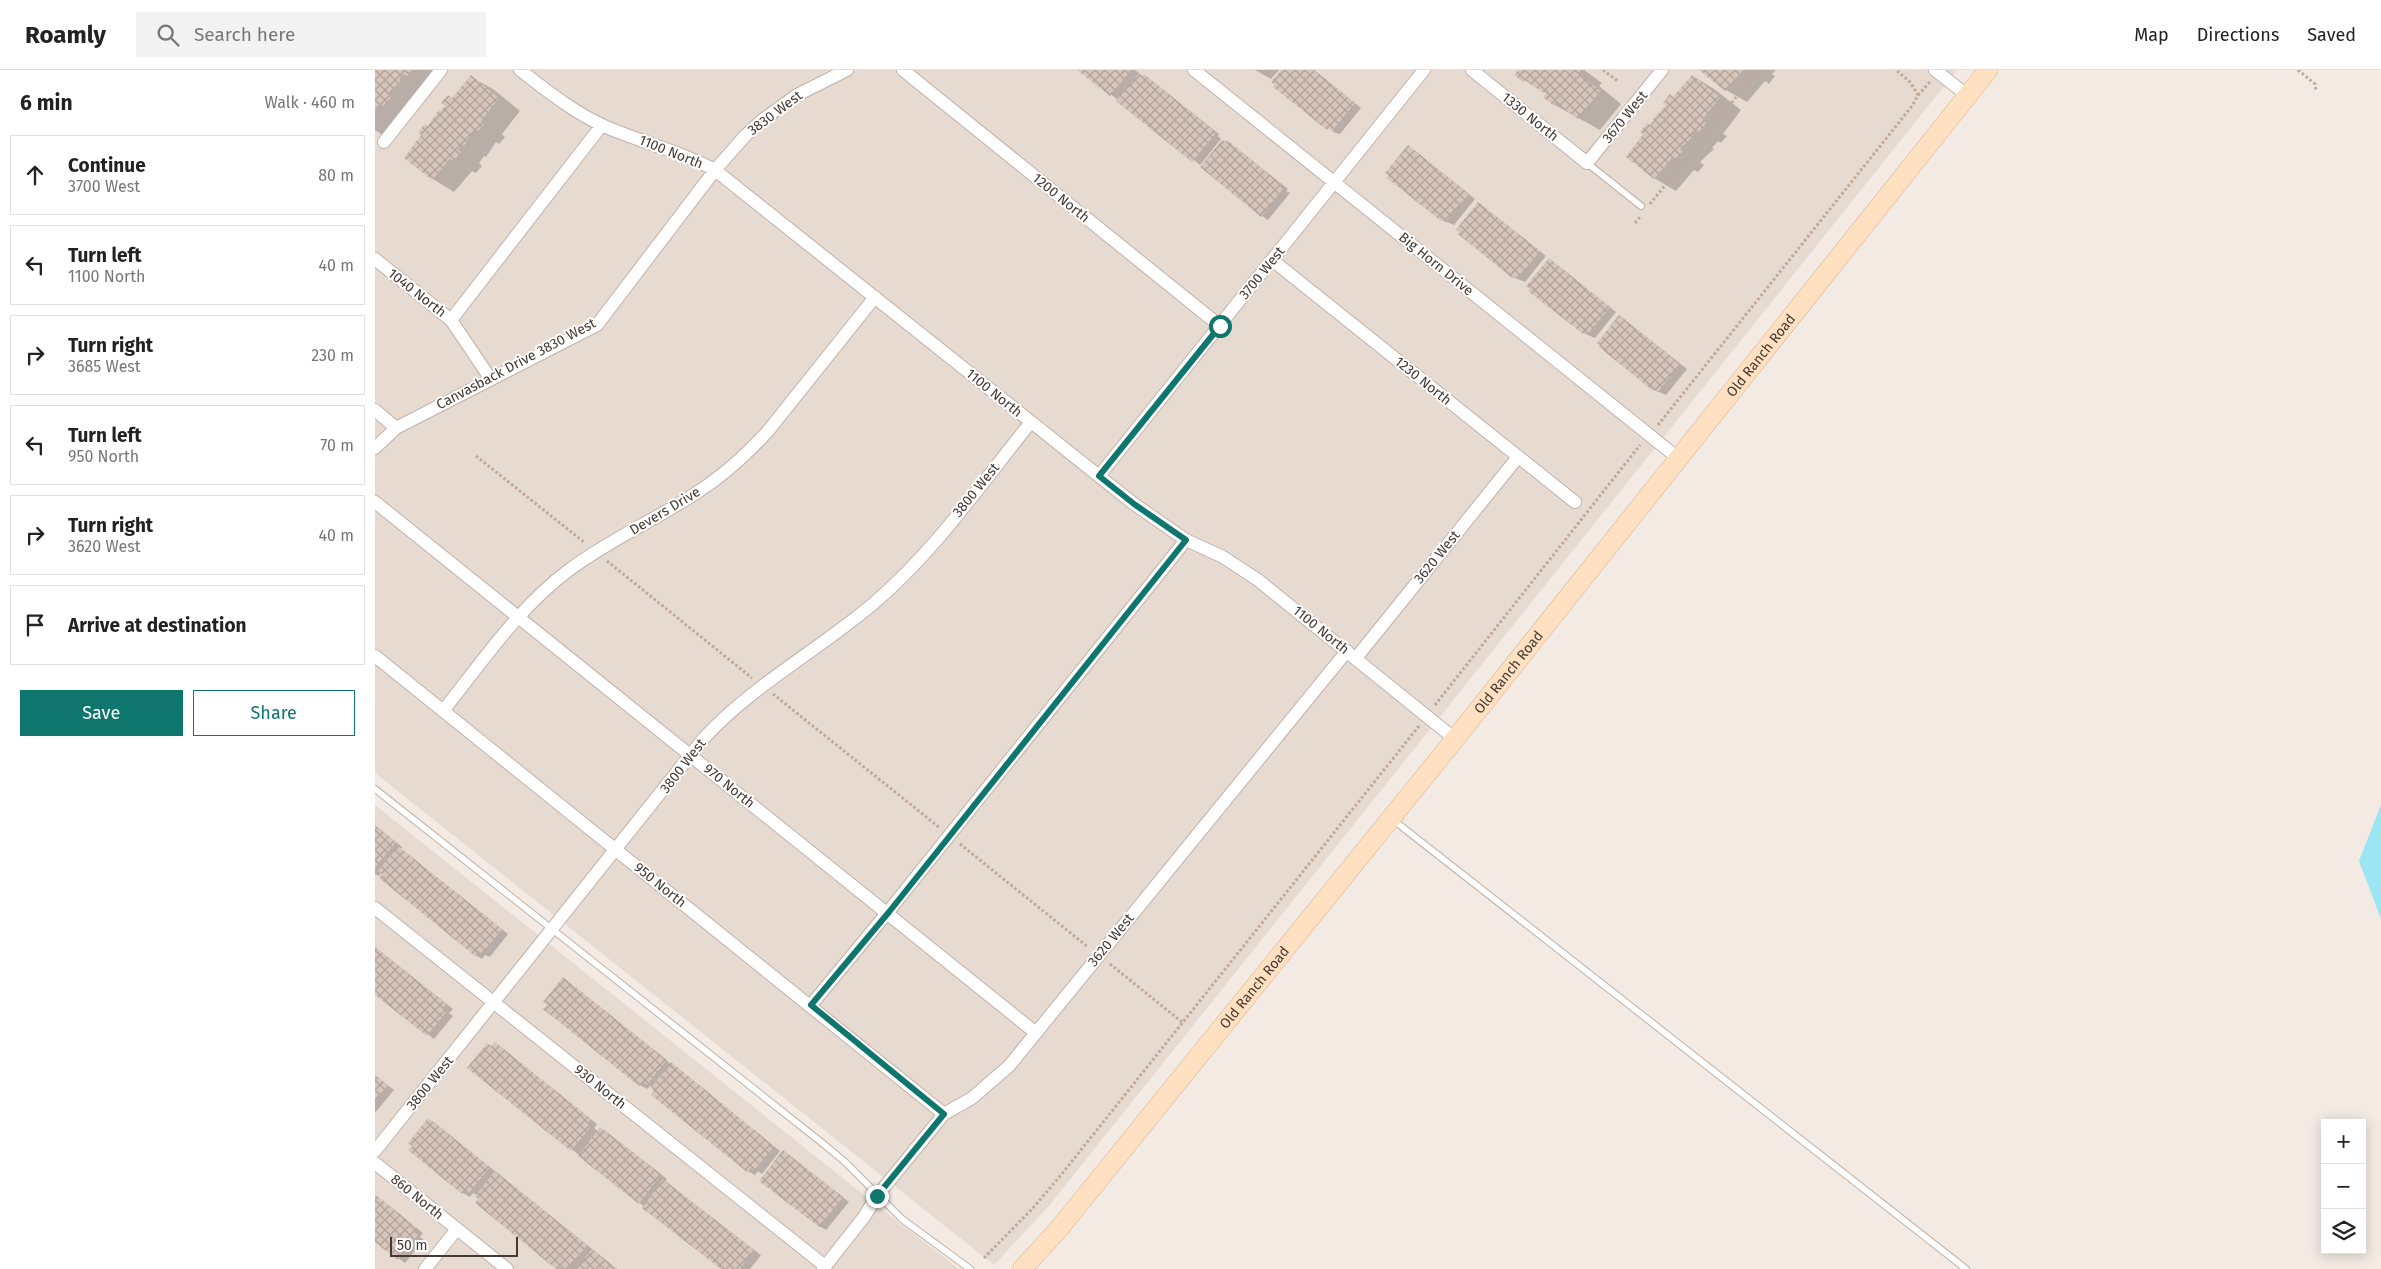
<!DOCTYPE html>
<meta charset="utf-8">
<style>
body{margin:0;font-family:"Fira Sans",sans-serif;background:#f2f2f2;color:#222}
.controls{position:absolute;right:15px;bottom:15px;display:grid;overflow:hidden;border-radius:0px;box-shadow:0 2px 12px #0003}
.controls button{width:45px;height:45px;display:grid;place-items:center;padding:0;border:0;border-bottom:1px solid #e0e0e0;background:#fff;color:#222;font:25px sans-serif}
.scale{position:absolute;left:15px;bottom:12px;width:128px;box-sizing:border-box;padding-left:5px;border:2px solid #443933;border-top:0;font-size:14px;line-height:18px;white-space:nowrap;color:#443933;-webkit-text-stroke:4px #fff;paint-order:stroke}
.stop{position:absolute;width:15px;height:15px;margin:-11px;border:4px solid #0f766e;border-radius:50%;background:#fff}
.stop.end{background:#0f766e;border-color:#fff;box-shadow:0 1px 5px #0008}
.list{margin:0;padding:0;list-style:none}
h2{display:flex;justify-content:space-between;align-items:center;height:65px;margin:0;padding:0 20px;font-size:21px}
h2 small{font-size:16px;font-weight:400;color:#767676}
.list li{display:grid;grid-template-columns:32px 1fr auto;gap:15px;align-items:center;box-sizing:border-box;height:80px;margin:0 10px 10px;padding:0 10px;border:1px solid #e0e0e0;border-radius:0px}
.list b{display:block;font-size:19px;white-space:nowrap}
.list p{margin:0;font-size:16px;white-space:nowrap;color:#767676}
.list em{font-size:16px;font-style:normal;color:#767676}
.actions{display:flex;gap:10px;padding:15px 20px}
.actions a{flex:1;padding:11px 0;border:1px solid #0f766e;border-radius:0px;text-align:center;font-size:18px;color:#0f766e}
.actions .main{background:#0f766e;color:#fff}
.icon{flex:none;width:28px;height:28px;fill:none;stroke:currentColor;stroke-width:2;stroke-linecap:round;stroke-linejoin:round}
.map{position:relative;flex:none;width:2006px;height:1199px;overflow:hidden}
header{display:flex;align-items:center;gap:30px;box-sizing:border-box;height:70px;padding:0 25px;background:#fff;border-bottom:1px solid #e0e0e0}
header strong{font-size:24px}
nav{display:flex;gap:28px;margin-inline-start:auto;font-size:18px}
.search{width:350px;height:45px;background:#f2f2f2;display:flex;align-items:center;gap:12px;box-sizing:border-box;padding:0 18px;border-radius:0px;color:#767676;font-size:19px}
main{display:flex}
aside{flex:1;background:#fff}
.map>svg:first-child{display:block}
.residential{fill:#e7dad1}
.water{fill:#9ce5f3}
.shadow{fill:#0003}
.building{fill:url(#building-cross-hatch)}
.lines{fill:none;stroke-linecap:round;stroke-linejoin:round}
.lane-casing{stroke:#c1b2a8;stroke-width:8}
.street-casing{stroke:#c1b2a8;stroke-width:14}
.secondary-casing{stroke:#d8b492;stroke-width:20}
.path{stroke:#c0a796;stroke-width:3;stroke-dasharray:2.5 2.5;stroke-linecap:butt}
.lane{stroke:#fff;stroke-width:6}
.street{stroke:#fff;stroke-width:12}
.secondary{stroke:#ffe0c0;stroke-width:19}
.route{stroke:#0f766e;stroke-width:6}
.labels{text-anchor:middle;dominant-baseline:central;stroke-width:4;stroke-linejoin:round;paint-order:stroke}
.street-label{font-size:14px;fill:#443933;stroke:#fff}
</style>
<header>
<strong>Roamly</strong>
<div class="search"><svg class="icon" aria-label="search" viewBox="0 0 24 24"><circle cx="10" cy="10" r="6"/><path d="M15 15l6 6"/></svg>Search here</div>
<nav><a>Map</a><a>Directions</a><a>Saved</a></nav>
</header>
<main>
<aside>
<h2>6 min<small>Walk · 460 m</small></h2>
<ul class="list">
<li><svg class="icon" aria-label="ahead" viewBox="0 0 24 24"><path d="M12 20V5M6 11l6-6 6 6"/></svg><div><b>Continue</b><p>3700 West</p></div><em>80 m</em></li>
<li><svg class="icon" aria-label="left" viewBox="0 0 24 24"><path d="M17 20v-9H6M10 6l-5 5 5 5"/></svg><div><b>Turn left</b><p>1100 North</p></div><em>40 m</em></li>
<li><svg class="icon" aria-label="right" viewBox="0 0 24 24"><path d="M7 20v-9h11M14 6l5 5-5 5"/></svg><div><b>Turn right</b><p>3685 West</p></div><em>230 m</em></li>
<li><svg class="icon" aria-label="left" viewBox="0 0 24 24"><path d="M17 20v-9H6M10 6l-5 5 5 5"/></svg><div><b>Turn left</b><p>950 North</p></div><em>70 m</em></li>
<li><svg class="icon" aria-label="right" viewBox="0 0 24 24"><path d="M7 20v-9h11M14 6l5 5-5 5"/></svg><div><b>Turn right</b><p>3620 West</p></div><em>40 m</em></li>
<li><svg class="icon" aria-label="arrive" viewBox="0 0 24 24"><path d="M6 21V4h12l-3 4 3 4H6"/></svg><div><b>Arrive at destination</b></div></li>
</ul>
<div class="actions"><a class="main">Save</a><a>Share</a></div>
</aside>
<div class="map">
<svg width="2006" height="1199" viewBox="0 0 2006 1199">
<defs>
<pattern id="building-cross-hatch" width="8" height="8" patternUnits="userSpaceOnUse" patternTransform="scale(1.25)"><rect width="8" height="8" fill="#d7c5bb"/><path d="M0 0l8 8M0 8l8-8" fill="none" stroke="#b0a199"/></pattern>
</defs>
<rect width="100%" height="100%" fill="#f2eae3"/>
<path class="residential" d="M 0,0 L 1582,0 L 673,1137 L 619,1195 L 0,703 Z
M 0,735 L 509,1141 L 584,1199 L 0,1199 Z"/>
<path class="water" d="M 2006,735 L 2006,849 L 1984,791 Z"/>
<path class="shadow" d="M 0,0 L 63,0 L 9,66 L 0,60 Z
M 705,0 L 760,0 L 764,3 L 763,4 L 776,10 L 844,64 L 843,66 L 846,69 L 825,95 Z
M 880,0 L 904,0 L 896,9 Z
M 907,0 L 939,0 L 986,38 L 965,64 L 960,63 L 900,16 Z
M 1143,0 L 1209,0 L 1227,13 L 1224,16 L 1246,34 L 1225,60 L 1178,34 L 1173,24 L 1149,10 Z
M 1326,0 L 1401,0 L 1397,4 L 1400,6 L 1394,14 L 1390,11 L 1372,32 L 1351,20 Z
M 1318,6 L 1339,19 L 1366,40 L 1348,64 L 1352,66 L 1346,73 L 1343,71 L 1337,78 L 1339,79 L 1325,92 L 1329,95 L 1323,102 L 1319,100 L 1301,121 L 1279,108 L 1276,57 Z
M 96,7 L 118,19 L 145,41 L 127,64 L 130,67 L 124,74 L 121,72 L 111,87 L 109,86 L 104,93 L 107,96 L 101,103 L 97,101 L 79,122 L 58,109 L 54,57 Z
M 859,76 L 913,119 L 911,121 L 915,123 L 893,150 L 887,146 Z
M 1040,81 L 1100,129 L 1079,155 L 1067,150 Z
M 1104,133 L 1171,186 L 1150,212 L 1138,207 Z
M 1181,194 L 1241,242 L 1220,268 L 1208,263 Z
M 1245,246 L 1312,299 L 1291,325 L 1279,320 L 1225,277 Z
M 0,755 L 27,777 L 26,779 L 133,864 L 115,887 L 110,885 L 107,889 L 100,885 L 9,804 L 7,802 L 4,806 L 0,804 Z
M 0,877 L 78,939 L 74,943 L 78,946 L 59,969 L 0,923 Z
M 188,908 L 405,1081 L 387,1104 L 383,1101 L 380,1105 L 373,1101 L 278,1017 L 275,1016 L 272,1019 L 265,1015 L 170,939 Z
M 120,973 L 222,1054 L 219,1058 L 224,1062 L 233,1063 L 292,1109 L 290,1112 L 386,1185 L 375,1199 L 348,1199 L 94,998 Z
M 0,1005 L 19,1020 L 0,1043 Z
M 53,1049 L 60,1053 L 242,1199 L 183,1199 L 102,1133 L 105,1129 L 102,1125 L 98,1123 L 95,1127 L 88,1123 Z
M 415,1086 L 474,1132 L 451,1160 L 444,1156 Z
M 0,1125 L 48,1163 L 45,1167 L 49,1170 L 30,1193 L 0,1171 Z"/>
<path class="building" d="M 0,0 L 37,0 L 32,6 L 29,4 L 24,9 L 26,11 L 12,24 L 16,27 L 8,36 L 5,33 L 0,39 Z
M 702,0 L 756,0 L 735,26 Z
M 906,0 L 939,0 L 980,33 L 957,61 L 954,58 L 952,60 L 898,17 L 900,15 L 896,12 Z
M 1143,0 L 1206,0 L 1203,3 L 1225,21 L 1203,49 L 1180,32 L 1178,35 L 1168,27 L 1171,24 L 1155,14 L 1156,13 L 1151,8 L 1148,12 L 1139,5 Z
M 1324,0 L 1368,0 L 1350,21 Z
M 764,3 L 767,6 L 769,4 L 838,60 L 836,61 L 840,64 L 817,92 L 741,31 Z
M 96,5 L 124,28 L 106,51 L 109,54 L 102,62 L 99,60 L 89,76 L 87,74 L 83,80 L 86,82 L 79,91 L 75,89 L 57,110 L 29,88 L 46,65 L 43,62 L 50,54 L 53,56 L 64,40 L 65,41 L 70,36 L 66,33 L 73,25 L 77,28 Z
M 1317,5 L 1345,27 L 1327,50 L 1331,53 L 1324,62 L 1321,59 L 1316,64 L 1318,66 L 1305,79 L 1308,82 L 1300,91 L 1297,88 L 1279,109 L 1251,87 L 1268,64 L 1265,62 L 1272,53 L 1275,55 L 1279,50 L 1278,49 L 1291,35 L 1288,33 L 1295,24 L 1298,27 Z
M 847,70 L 851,72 L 852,70 L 906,114 L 905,116 L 908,119 L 886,147 L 825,97 Z
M 1033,75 L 1094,124 L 1071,152 L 1068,150 L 1066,151 L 1012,108 L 1014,106 L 1010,103 Z
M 1103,132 L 1165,181 L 1142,209 L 1139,206 L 1137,208 L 1083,164 L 1084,162 L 1081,160 Z
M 1174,188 L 1235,237 L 1212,265 L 1209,262 L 1208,264 L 1153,221 L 1155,219 L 1151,216 Z
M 1244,245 L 1305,294 L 1283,322 L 1279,319 L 1278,321 L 1224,277 L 1225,275 L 1222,273 Z
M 0,756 L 21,772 L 0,798 Z
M 23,776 L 127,859 L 107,884 L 103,881 L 100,886 L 4,808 L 7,804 L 3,801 Z
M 0,877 L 71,934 L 68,938 L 72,941 L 52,966 L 0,925 Z
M 188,907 L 292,990 L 272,1015 L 268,1012 L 264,1016 L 168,939 L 172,935 L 168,932 Z
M 120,972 L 216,1049 L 213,1053 L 216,1056 L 196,1081 L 92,998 L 112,973 L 116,976 Z
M 296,992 L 399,1076 L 379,1101 L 376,1098 L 372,1102 L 276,1025 L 279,1021 L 276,1018 Z
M 0,1005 L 13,1015 L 0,1031 Z
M 53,1048 L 115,1097 L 94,1123 L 91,1120 L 87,1124 L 33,1080 L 37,1076 L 33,1073 Z
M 225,1057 L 286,1104 L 264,1134 L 203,1086 Z
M 408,1080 L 468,1127 L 444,1157 L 384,1111 Z
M 120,1101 L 212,1175 L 193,1199 L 188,1197 L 181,1199 L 100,1133 L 103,1129 L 100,1126 Z
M 288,1109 L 379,1180 L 365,1199 L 346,1199 L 267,1138 Z
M 0,1124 L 42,1158 L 39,1162 L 43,1165 L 23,1190 L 0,1172 Z
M 217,1179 L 242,1199 L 201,1199 Z"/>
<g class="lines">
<defs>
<path id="lane" d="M 1212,93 L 1266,136
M 0,719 L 446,1072 L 469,1091 L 527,1149 L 595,1199
M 1017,749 L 1591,1199"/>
<path id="street" d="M 145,0 C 171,20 198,42 229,56 C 265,72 305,81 340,100 L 759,434 L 811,470 L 848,487 L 883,510 L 1080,669
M 528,0 L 845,256
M 819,0 L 1303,388
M 1097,0 L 1212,93 L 1287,0
M 1560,0 L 1593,26
M 9,72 L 66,0
M 0,189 L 76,250 L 115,308
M 897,190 L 1200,432
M 76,250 L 227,55
M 0,340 L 21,358 L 222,255 L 340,100 L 369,67 L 386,51 L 422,25 L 472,0
M 0,378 L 21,358
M 724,406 L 1049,0
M 0,432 L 661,963
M 0,586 L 569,1044
M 981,588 L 1143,387
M 68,641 C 107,592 144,537 194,500 C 234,470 280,450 321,423 C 348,406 371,385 393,361 L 500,227
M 0,838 L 450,1196
M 436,935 L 513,842 L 811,470
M 0,1081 L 329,668 C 379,614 444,580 499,533 C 560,481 606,414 656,352
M 0,1093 L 132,1199
M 50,1199 L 82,1159
M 448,1199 L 489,1147 L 502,1126 L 569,1044 L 597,1028 L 634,996 L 972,581"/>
<g id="secondary">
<path id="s1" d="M 647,1199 L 683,1160 L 1080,669 L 1613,0"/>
</g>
</defs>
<use href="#lane" class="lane-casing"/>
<use href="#street" class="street-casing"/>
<use href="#secondary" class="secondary-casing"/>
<path class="path" d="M 1228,0 L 1244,12
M 1923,0 L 1940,14 L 1941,20
M 1543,25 L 1555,12
M 1275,134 L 1383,0
M 1260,153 L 1265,147
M 1283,355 L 1537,36 L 1543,25 L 1535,12 L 1521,0
M 101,386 L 210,473
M 232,491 L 377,608
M 398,624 L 565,758
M 1060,635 L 1265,375
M 585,774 L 713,877
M 735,894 L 807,952
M 609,1188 L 658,1138 L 686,1105 L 1044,656"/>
<use href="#lane" class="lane"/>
<use href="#street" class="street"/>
<use href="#secondary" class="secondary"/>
</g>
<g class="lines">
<path class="route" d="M 502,1126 L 569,1044 L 436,935 L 514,842 L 811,470 L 759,434 L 724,406 L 845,256"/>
</g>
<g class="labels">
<g class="street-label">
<text transform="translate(400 43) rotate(-37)">3830 West</text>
<text transform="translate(1155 47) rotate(39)">1330 North</text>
<text transform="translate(1250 47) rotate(-51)">3670 West</text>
<text transform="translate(296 82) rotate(22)">1100 North</text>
<text transform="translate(686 128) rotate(39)">1200 North</text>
<text transform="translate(1061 194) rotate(39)">Big Horn Drive</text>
<text transform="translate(887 203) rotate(-51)">3700 West</text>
<text transform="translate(42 223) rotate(38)">1040 North</text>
<text stroke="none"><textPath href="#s1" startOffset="1175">Old Ranch Road</textPath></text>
<text transform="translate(141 294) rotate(-28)">Canvasback Drive 3830 West</text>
<text transform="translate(1048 311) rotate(39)">1230 North</text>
<text transform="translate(619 323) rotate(39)">1100 North</text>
<text transform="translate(601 420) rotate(-51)">3800 West</text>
<text transform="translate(290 441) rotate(-31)">Devers Drive</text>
<text transform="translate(1062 487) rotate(-51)">3620 West</text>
<text transform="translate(946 560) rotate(39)">1100 North</text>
<text stroke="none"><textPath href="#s1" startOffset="770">Old Ranch Road</textPath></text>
<text transform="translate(308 696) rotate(-52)">3800 West</text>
<text transform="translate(354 716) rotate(39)">970 North</text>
<text transform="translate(285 815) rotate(39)">950 North</text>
<text transform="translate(736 870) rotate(-51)">3620 West</text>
<text stroke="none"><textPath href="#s1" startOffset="365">Old Ranch Road</textPath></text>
<text transform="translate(55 1013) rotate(-51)">3800 West</text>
<text transform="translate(225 1017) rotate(39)">930 North</text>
<text transform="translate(42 1127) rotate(39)">860 North</text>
</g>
</g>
</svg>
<div class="controls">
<button>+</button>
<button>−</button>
<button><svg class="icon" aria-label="layers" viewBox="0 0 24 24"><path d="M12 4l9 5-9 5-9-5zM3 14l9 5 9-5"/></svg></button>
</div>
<div class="scale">50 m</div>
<div class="stop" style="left:845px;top:256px"></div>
<div class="stop end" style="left:502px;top:1126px"></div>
</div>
</main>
